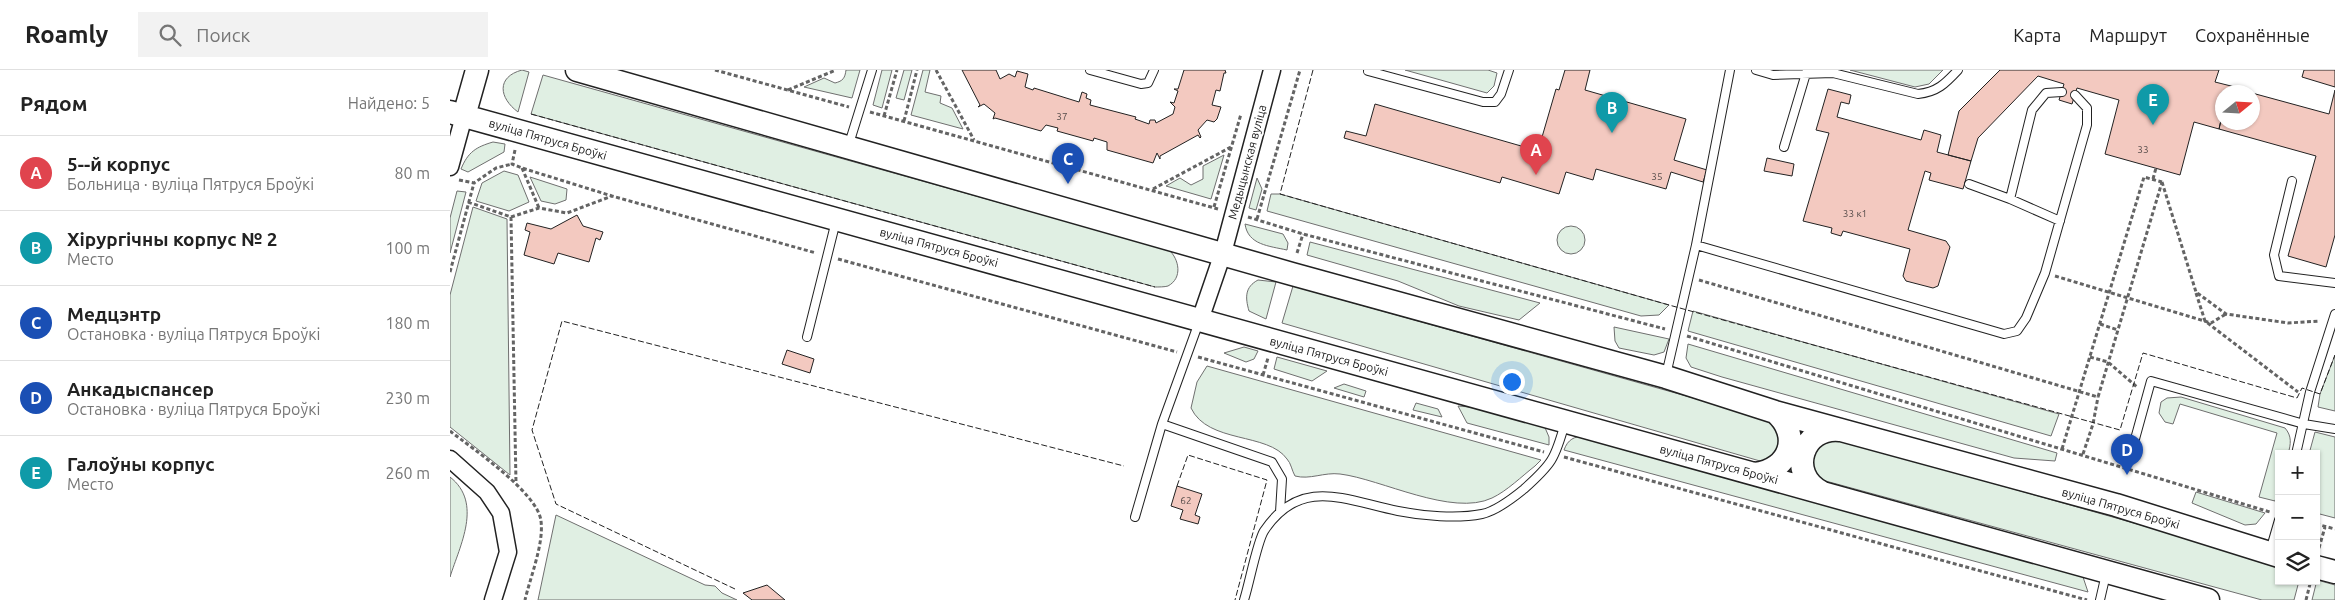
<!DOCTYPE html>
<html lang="ru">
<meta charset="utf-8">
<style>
body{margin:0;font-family:Ubuntu,sans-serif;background:#f2f2f2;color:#222}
.controls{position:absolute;right:15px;bottom:15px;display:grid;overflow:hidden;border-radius:0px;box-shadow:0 1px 4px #0004}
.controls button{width:45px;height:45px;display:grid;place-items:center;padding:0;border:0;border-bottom:1px solid #e0e0e0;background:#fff;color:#222;font:25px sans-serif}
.compass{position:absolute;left:1765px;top:15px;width:45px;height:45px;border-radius:50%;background:#fff;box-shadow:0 1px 4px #0004;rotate:72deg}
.you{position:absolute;left:1061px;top:311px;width:18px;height:18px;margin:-12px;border:4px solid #fff;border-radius:50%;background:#1a73e8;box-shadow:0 0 0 8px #1a73e833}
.badge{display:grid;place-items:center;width:32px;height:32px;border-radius:50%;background:#ea580c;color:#fff;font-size:16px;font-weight:700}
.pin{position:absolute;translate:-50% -41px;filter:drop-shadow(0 1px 2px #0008)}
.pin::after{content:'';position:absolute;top:26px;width:18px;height:15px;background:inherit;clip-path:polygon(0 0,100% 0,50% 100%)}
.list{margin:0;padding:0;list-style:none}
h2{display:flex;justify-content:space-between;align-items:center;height:65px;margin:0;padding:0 20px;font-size:21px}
h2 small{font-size:16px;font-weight:400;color:#767676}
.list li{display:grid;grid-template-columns:32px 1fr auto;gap:15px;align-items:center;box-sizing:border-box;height:75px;padding:0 20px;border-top:1px solid #e0e0e0}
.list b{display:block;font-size:19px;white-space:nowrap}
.list p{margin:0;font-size:16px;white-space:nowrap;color:#767676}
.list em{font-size:16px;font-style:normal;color:#767676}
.icon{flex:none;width:28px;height:28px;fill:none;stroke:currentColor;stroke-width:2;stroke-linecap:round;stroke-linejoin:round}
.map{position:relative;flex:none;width:1885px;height:530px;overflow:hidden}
header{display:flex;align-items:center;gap:30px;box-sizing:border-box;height:70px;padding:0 25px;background:#fff;border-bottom:1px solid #e0e0e0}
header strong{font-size:24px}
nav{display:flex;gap:28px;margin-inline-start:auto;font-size:18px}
.search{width:350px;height:45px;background:#f2f2f2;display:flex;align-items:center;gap:12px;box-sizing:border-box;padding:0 18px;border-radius:0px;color:#767676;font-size:19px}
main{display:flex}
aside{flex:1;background:#fff}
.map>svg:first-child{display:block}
.green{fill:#e0efe3;stroke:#6f6f6f}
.building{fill:#f3c9c0;stroke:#222}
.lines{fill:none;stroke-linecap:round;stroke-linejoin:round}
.lane-casing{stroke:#222;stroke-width:10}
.street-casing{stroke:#222;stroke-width:19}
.secondary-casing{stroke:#222;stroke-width:25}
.path{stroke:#646464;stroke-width:3;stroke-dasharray:4 2.5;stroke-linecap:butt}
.lane{stroke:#fff;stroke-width:8}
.street{stroke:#fff;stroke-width:16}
.secondary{stroke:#fff;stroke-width:22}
.fence{stroke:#222;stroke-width:1;stroke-dasharray:6 2.5;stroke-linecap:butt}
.labels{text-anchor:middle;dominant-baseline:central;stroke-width:4;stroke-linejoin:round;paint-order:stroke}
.number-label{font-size:10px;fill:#564c4a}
.street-label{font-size:12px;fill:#222;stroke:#fff}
</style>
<header>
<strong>Roamly</strong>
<div class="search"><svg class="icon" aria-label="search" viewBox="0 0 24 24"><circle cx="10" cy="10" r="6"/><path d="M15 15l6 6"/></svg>Поиск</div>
<nav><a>Карта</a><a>Маршрут</a><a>Сохранённые</a></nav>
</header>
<main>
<aside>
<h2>Рядом<small>Найдено: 5</small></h2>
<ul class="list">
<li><span class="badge" style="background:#e0444e">A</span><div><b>5--й корпус</b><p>Больница · вуліца Пятруся Броўкі</p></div><em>80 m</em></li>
<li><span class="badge" style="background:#0f9aa8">B</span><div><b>Хірургічны корпус № 2</b><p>Место</p></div><em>100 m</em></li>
<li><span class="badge" style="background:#1a4fb4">C</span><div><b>Медцэнтр</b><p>Остановка · вуліца Пятруся Броўкі</p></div><em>180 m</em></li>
<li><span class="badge" style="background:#1a4fb4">D</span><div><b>Анкадыспансер</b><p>Остановка · вуліца Пятруся Броўкі</p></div><em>230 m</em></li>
<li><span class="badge" style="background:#0f9aa8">E</span><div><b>Галоўны корпус</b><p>Место</p></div><em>260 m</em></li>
</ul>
</aside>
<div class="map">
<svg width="1885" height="530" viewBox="0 0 1885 530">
<rect width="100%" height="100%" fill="#fff"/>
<path class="green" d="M 72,0 L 79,2 L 68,42 C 49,28 46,7 72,0 Z
M 396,0 L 410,0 L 402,28 L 354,17 L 374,8 L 385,13 C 393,11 395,8 396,0 Z
M 432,0 L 442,0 L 432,38 L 423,35 Z
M 454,0 L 462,0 L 454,30 L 446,28 Z
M 473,0 L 480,0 L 475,22 L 491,26 L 490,33 L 502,38 L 513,59 L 461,45 Z
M 955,0 L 1038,0 L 1047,3 L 1044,16 L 1037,23 Z
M 1400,0 L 1493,0 L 1479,14 L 1465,17 Z
M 93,5 L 719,180 C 729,189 733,208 718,216 C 715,217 708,217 705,217 L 81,44 Z
M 43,72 L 55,74 L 54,82 L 18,102 L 11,99 C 18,82 26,77 43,72 Z
M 774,85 L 761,129 L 716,116 L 730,108 L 741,115 L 753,109 L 753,96 Z
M 54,101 L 68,105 L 79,132 L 59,141 L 26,131 L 32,113 Z
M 80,107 L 117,119 L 116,130 L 105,134 L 91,131 Z
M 807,108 L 812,119 L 806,140 L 799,138 Z
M 7,121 L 16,122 L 0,183 L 0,148 Z
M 821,124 L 830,124 L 1219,235 L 1209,245 L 1191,246 L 817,141 Z
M 23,137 L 57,149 L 60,405 L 0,357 L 0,225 Z
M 795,154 L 833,164 L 838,173 L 837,180 C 819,176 798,175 795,154 Z
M1107 170a14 14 0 1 1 28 0a14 14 0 1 1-28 0Z
M 860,172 L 1090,233 L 1069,250 L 1009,236 L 948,211 L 857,185 Z
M 808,210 L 826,212 L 816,249 L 799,241 C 795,227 795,217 808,210 Z
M 843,216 L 1322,350 L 1334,367 L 1320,389 L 1310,391 L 832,253 Z
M 1243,241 L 1609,344 L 1601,366 L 1238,261 Z
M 1164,257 L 1219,269 L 1214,282 L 1204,285 L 1169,278 L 1165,271 Z
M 1238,274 L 1607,383 L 1605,391 L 1564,388 L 1272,307 L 1241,297 L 1236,288 Z
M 794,277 L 808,281 L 804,289 L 796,292 L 774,283 Z
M 1885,285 L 1885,341 L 1868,337 L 1870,324 Z
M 827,287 L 877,301 L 862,311 L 824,299 Z
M 757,296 L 1091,390 L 1085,396 C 1072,406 1057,421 1042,428 C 1002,447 931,409 890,404 C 874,402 860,410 845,406 C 842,401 841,393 837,389 C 818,362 758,374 741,338 L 747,312 Z
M 894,314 L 916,321 L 914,327 L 884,318 Z
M 1731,327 L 1835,358 C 1842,366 1841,374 1838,384 L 1829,384 L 1829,417 L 1825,431 L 1809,427 L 1827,363 L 1730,334 L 1723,354 L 1715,352 L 1709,343 L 1711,332 L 1717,328 Z
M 966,333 L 988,339 L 992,347 L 963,340 Z
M 1008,336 L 1032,338 L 1093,353 L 1099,367 L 1099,375 L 1017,353 Z
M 1865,362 L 1885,367 L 1885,448 L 1866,443 L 1866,384 L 1859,384 Z
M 1135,365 L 1633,507 L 1638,522 L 1114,380 C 1118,369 1124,367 1135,365 Z
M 1390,370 L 1829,494 L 1829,511 L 1849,511 L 1844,530 L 1812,530 L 1372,410 L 1361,397 C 1365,373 1366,373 1390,370 Z
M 0,407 C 33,433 10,475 0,507 Z
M 1746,422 L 1815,443 L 1806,454 L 1795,455 L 1742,433 Z
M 106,445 L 255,515 L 265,516 L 272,523 L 287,530 L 88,530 Z
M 1867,510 L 1885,515 L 1885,530 L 1862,530 Z"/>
<path class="building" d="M 512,0 L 546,0 L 550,9 L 559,4 L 565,7 L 567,1 L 578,4 L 575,17 L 583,20 L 584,18 L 629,32 L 632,22 L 637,24 L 636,28 L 641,30 L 640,35 L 686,47 L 685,49 L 699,54 L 700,50 L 705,50 L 706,53 L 723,44 L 725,37 L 720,32 L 724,33 L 728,21 L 724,19 L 728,19 L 734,0 L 775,0 L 776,3 L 774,3 L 770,21 L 766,20 L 762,35 L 771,37 L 767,49 L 764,52 L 757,50 L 748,60 L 751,67 L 750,68 L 748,65 L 710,86 L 710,89 L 707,83 L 703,93 L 657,80 L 657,72 L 644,68 L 643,71 L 607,61 L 608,58 L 596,55 L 591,61 L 545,48 L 543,49 L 545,43 L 534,34 L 528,37 L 530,35 Z
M 1115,0 L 1140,0 L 1135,20 L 1236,49 L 1224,90 L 1257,100 L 1253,112 L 1221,102 L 1216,119 L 1146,99 L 1143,110 L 1116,102 L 1109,124 L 1052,107 L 1050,113 L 894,68 L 896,61 L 916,66 L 925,34 L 1092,82 L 1094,75 L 1090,74 L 1106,19 L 1109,20 Z
M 1550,0 L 1769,0 L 1765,12 L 1781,16 L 1779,22 L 1772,22 L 1772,46 L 1769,59 L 1744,52 L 1730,105 L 1655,84 L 1669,30 L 1627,18 L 1622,34 L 1609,30 L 1614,14 L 1588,6 L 1528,68 L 1521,91 L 1498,85 L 1509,41 Z
M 1854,0 L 1885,0 L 1885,17 L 1852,7 Z
M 1781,16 L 1802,22 L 1779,22 Z
M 1378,19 L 1401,25 L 1399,34 L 1391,32 L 1387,47 L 1471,70 L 1474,60 L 1491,65 L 1487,82 L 1521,91 L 1513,119 L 1479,110 L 1481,103 L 1475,101 L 1458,160 L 1496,171 L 1500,177 L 1488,216 L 1483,218 L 1456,211 L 1453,206 L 1460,179 L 1393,161 L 1391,166 L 1381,163 L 1382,158 L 1353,151 L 1379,63 L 1366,60 Z
M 1885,20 L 1885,165 L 1876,197 L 1838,186 L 1866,86 L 1769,59 L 1772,46 L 1772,52 L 1802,52 L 1802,23 L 1879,44 Z
M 1317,88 L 1344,94 L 1342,106 L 1314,101 Z
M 127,145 L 133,156 L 153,162 L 150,170 L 146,168 L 139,192 L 108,183 L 104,194 L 74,185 L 80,162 L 75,160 L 77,153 L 101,159 Z
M 337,280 L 364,289 L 360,303 L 332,294 Z
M 727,416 L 752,424 L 745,445 L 750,447 L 748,454 L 730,449 L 733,440 L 721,436 Z
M 317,515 L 335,530 L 302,530 L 293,523 Z"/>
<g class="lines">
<defs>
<path id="lane" d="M 640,0 L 691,14 L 698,13 L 704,0
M 1306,0 L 1323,5 L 1383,3 L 1468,24 C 1487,22 1495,14 1508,0
M 918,1 L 1033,32 L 1045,32 L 1051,24 L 1059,0
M 398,77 L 422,0
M 1334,77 L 1357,0
M 1842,111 L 1824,185 L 1829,206 L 1885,213
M 1519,114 L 1560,129
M 1610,151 L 1560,129 L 1582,40 L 1596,23 L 1612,22
M 1246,175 L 1280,0
M 357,267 L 386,151
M 1216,305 L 1246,175 L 1554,264 L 1567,261 L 1576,248 L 1595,203 L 1637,55 L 1637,38 L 1625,25
M 712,354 L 822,392 L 832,409 L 830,442
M 1685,369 L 1701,311 L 1854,354 L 1885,359
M 1846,384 L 1860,322 L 1885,244
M 685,447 L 712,354 L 749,252
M 1820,481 L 1829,450
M 794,530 C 799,515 807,472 814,461 C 851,405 897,431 948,441 C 973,446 1007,449 1032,444 C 1046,441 1063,428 1074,419 C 1102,394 1105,389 1115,353
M 1650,530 L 1656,504"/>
<path id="street" d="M 0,97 L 14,46
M 750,250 L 773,183 L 822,0
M 0,389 L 37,422 L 51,443 L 58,482 L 43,530"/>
<path id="secondary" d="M 127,0 L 842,204 L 1216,307 L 1325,342 L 1666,435 L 1829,486
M 0,42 L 1758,530
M 14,46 L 27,0
M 1305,404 C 1340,400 1352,365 1325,342
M 1371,422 C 1337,404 1352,356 1390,360
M 1866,497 L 1885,502"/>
</defs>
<use href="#lane" class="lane-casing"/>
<use href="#street" class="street-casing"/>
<use href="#secondary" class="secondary-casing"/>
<path class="path" d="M 265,0 L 399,37
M 486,0 L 524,70
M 338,20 L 386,0
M 420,42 L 768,139
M 434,46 L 447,0
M 454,51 L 467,0
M 65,80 L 62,94 L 72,98 L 162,126 L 366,183
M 72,98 L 89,138
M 1703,109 L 1706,98
M 9,110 L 24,113 L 46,98 L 62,94
M 1712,112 L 1746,222 L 1776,244 L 1838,253 L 1870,251
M 703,119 L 781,77
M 18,132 L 61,147 L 66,413
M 764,137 L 791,44
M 61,147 L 89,138 L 117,143 L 162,126
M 798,147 L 853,164 L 1215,259
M 807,149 L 850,0
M 847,183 L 853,164
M 388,189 L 727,282
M 0,202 L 24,113
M 1605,206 L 1761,253 L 1776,244
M 1249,210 L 1648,327 L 1712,112
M 1746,223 L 1755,251 L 1848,322
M 1650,254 L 1668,260
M 1237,266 L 1820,442
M 748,287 L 1094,382
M 1640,287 L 1658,292 L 1687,317
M 813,305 L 818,288
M 0,361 C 23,379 88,423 91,451 C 94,474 80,508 75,530
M 1612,379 L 1694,107 L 1712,112
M 1633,384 L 1643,354 L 1648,327
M 1114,387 L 1637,530
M 1866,454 L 1885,459
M 1869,478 L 1875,457
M 1856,530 L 1860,514"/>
<use href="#lane" class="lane"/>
<use href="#street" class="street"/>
<use href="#secondary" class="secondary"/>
<path class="fence" d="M 863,0 L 830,124 L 1219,235 L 1670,360 L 1693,283 L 1847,328 L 1852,318 L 1870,324 L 1885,285
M 81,44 L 705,217
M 727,416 L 738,385 L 817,410 L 785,530
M 285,519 L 106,434 L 82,360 L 112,251 L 674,396"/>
</g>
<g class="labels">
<g class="number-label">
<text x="612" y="46">37</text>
<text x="1693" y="79">33</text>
<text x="1207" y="106">35</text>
<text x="1405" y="143">33 к1</text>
<text x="736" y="430">62</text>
</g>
<g class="street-label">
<text transform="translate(98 69) rotate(16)">вуліца Пятруся Броўкі</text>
<text transform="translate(797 92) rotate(-75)">Медыцынская вуліца</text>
<text transform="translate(489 177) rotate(15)">вуліца Пятруся Броўкі</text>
<text transform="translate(879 286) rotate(15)">вуліца Пятруся Броўкі</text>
<text transform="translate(1269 394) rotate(15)">вуліца Пятруся Броўкі</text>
<text transform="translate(1671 438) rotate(16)">вуліца Пятруся Броўкі</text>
</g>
</g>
</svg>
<div class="controls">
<button>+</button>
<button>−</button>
<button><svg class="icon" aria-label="layers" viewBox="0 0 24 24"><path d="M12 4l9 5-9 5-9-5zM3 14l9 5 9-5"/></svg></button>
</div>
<svg class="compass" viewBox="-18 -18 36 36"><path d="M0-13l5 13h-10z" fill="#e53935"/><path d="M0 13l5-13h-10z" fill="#767676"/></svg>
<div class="you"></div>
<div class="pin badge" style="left:1086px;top:105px;background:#e0444e">A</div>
<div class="pin badge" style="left:1162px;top:63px;background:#0f9aa8">B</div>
<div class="pin badge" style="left:618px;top:114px;background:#1a4fb4">C</div>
<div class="pin badge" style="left:1677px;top:405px;background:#1a4fb4">D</div>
<div class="pin badge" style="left:1703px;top:55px;background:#0f9aa8">E</div>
</div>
</main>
